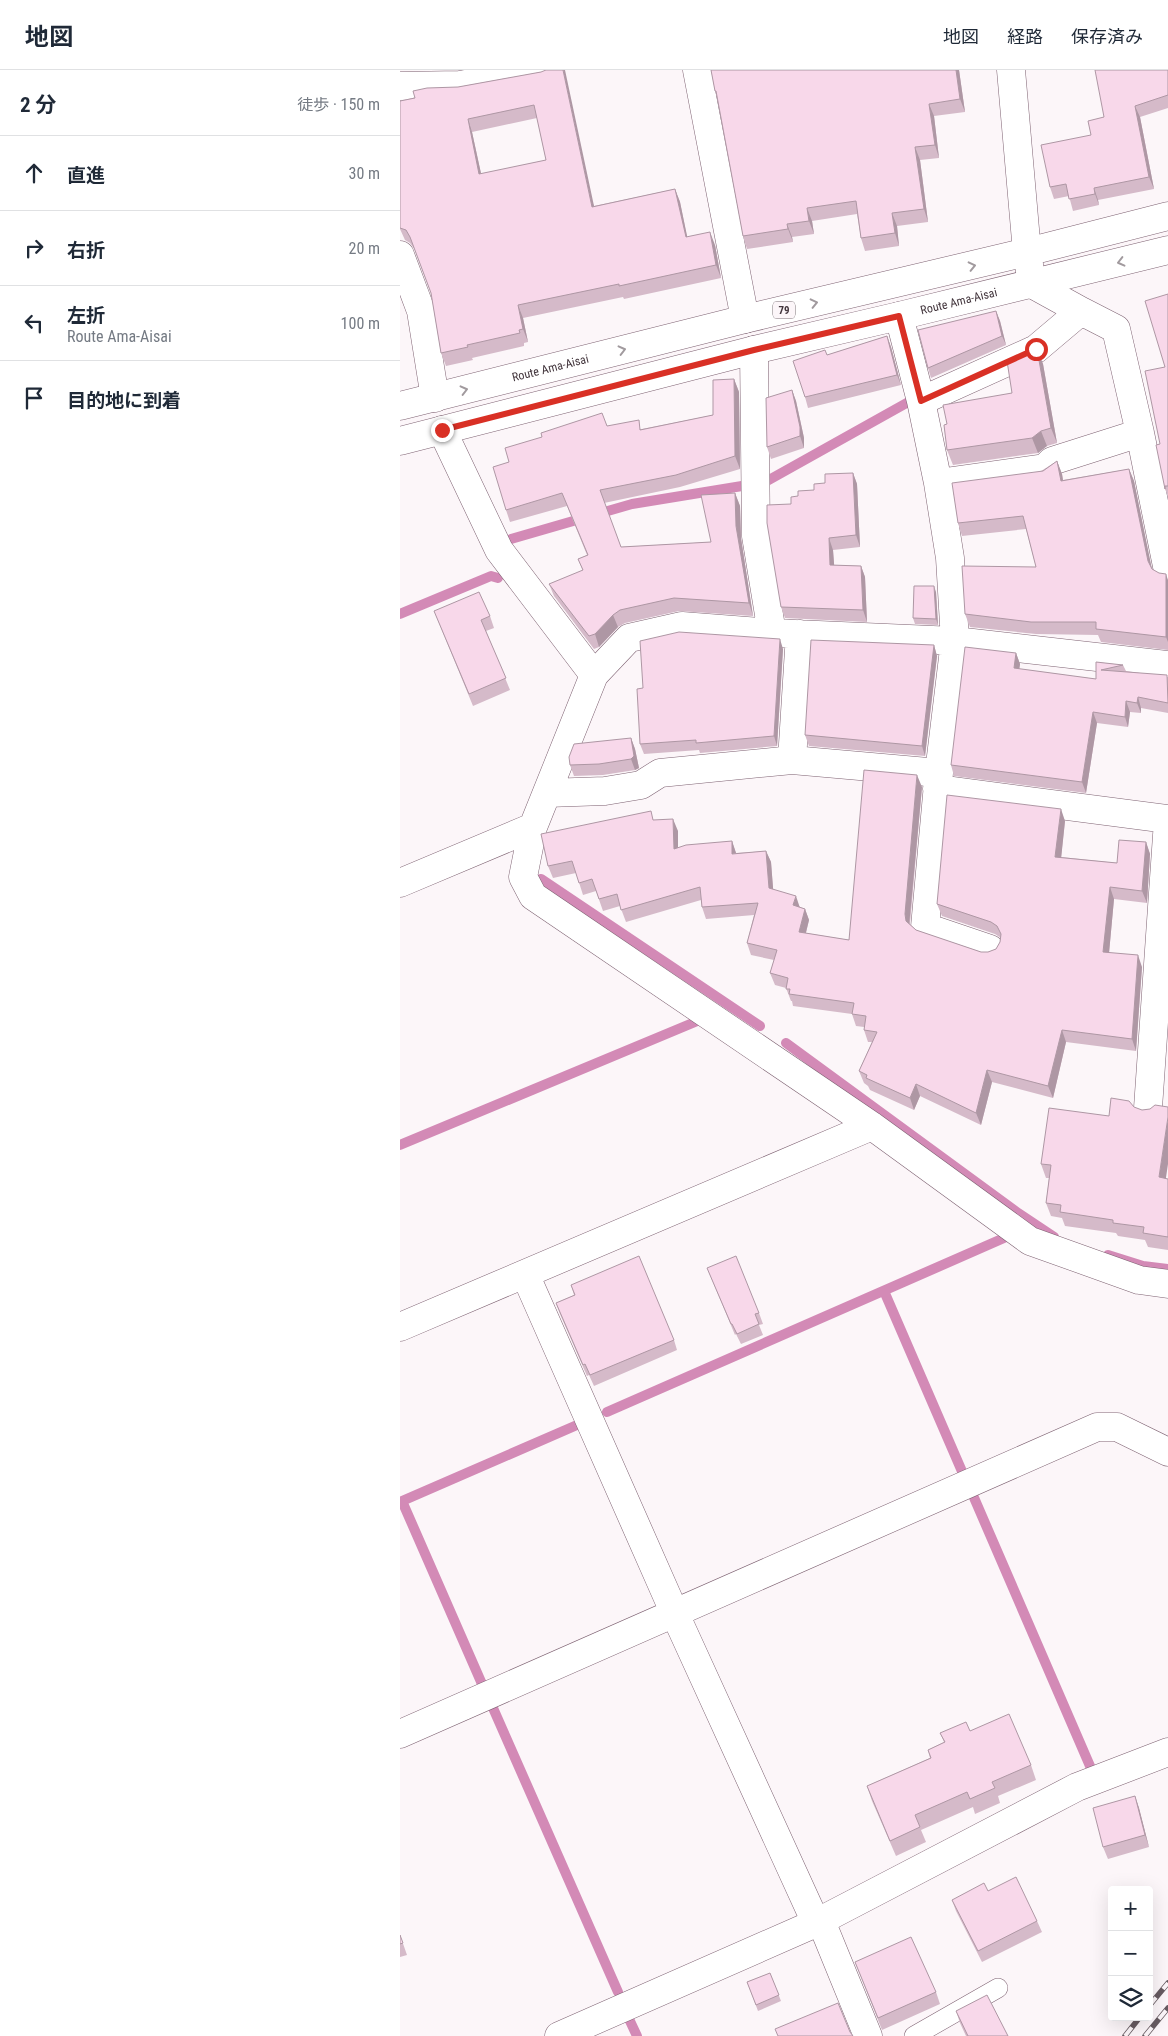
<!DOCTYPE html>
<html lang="ja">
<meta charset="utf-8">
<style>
body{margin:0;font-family:"Roboto Condensed","Noto Sans JP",sans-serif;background:#f6f6f7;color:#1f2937}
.controls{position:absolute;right:15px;bottom:15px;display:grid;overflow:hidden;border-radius:5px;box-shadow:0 5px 20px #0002}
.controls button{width:45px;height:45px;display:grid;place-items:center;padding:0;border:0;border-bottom:1px solid #e0e1e3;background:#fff;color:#1f2937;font:25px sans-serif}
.stop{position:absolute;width:15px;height:15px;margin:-11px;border:4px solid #d93025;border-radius:50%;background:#fff}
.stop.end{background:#d93025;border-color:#fff;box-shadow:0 1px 5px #0008}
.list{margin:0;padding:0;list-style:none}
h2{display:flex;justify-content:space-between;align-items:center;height:65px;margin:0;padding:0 20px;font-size:21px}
h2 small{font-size:16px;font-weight:400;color:#747a83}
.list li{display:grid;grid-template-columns:32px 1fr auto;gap:15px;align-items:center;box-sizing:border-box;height:75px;padding:0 20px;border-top:1px solid #e0e1e3}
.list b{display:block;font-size:19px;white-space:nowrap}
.list p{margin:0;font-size:16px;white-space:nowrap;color:#747a83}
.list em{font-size:16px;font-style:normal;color:#747a83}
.icon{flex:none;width:28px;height:28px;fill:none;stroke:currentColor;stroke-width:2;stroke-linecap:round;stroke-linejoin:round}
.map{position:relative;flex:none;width:768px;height:1966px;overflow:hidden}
header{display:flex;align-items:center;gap:30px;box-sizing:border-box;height:70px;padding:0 25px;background:#fff;border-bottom:1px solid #e0e1e3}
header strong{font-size:24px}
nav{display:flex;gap:28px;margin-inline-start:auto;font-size:18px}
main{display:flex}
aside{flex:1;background:#fff}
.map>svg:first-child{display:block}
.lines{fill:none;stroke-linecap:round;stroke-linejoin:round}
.stream{stroke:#d38ab6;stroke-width:10}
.service-casing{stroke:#7e6272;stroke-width:20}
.minor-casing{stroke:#7e6272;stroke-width:29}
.primary-casing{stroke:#7e6272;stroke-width:29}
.service{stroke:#fff;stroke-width:19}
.minor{stroke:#fff;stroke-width:28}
.primary{stroke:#fff;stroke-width:28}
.rail-casing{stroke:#675b61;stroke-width:5.5}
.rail{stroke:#fcf6f9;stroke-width:4;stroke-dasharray:11;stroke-linecap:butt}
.wall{fill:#d5bac9;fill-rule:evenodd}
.shaded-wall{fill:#ae97a4}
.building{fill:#f8d8ea;stroke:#ae97a4;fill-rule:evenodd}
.oneway{stroke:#a19a9e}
.route{stroke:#d93025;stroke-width:6}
.labels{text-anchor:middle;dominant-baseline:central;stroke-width:4;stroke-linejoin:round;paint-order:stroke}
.shield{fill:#fcf6f9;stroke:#7a7075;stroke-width:1}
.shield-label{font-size:11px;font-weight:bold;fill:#43363d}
.street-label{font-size:12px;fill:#43363d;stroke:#fcf6f9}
</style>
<header>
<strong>地図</strong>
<nav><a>地図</a><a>経路</a><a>保存済み</a></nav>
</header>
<main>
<aside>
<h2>2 分<small>徒歩 · 150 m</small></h2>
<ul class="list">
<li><svg class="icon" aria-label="ahead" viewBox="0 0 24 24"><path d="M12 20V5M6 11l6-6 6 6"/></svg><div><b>直進</b></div><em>30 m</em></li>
<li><svg class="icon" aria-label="right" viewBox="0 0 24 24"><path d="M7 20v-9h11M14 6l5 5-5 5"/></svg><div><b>右折</b></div><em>20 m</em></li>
<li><svg class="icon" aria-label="left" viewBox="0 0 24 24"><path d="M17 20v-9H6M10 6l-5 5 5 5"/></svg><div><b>左折</b><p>Route Ama-Aisai</p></div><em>100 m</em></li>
<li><svg class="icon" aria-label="arrive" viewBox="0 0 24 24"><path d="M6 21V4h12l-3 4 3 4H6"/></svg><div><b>目的地に到着</b></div></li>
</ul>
</aside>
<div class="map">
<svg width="768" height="1966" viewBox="0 0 768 1966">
<rect width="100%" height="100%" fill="#fcf6f9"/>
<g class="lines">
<path class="stream" d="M 367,411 L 512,330
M 111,469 L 232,434 L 342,416
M 0,544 L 91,506 L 98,508
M 141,809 L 360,956
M 386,973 L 618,1143 L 654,1167
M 0,1075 L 295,952
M 708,1185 L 743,1196 L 768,1199
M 484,1221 L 564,1406
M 207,1342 L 604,1168
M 572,1423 L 690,1696
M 2,1431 L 82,1614
M 0,1432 L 177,1355
M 93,1638 L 218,1922
M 230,1951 L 237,1966"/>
<defs>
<path id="service" d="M 514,1966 L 598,1918"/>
<path id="minor" d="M 297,0 L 345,249
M 0,16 L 60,15 L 143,0
M 0,185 L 21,241 L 35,328
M 681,241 L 716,259 L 740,363 L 768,501
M 499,246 L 521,331
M 354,280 L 356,466 L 372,563
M 42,360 L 99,480 L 194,605
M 538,413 L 645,398 L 652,391 L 740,363
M 768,595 L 555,571 L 372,563 L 282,556 L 229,568 L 194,605 L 133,757 L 123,807 L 133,826 L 472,1056 L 630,1171 L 739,1210 L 768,1214
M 392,690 L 400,564
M 539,703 L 525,857 L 590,879
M 537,719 L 768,749
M 147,723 L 205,721 L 241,715 L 260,703 L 392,690 L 539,703 L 555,571 L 550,488 L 538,413 L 521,331 L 636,279 L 681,241 L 632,214 L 627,182 L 611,0
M 0,813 L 133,757
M 748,1038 L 768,751
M 125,1204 L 275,1544 L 416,1853
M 0,1257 L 472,1056
M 0,1664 L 697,1357 L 717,1357 L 768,1382
M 421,1851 L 468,1966
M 159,1966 L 416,1853 L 677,1717 L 768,1682"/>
<g id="primary">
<path id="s1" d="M 0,336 L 345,249 L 627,182 L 768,146"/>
<path id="s2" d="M 0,371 L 354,280 L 499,246 L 768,180"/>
</g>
</defs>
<use href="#service" class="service-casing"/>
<use href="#minor" class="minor-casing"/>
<use href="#primary" class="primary-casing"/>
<use href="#service" class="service"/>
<use href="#minor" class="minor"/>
<use href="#primary" class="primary"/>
<defs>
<path id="rail" d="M 749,1936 L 768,1913
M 725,1966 L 740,1947
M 745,1966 L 768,1938"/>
</defs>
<use href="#rail" class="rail-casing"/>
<use href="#rail" class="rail"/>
</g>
<path class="wall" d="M 311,0 L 559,0 L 565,42 L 534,46 L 539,88 L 520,90 L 528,152 L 497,156 L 499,176 L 465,181 L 461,168 L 457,144 L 412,151 L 414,164 L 392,167 L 393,172 L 347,179 L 343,166 L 318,29 L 315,21 Z
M 768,0 L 768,38 L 740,47 L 754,119 L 698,130 L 699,135 L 673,141 L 669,126 L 654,129 L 650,117 L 691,65 L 704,47 Z
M 141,2 L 194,136 L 275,119 L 280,132 L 287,167 L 315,175 L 321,208 L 224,229 L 223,227 L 123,248 L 128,272 L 124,273 L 124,276 L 72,288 L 73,290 L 46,296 L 41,283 L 31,223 L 15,180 L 10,173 L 5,170 L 0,159 L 0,31 L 58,17 ZM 137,48 L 146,90 L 81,104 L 72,62 Z
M 768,224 L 768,426 L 765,419 L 760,374 L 765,297 Z
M 596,241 L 600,251 L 606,275 L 531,308 L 528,298 Z
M 487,266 L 491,277 L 501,315 L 408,338 L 405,327 L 427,285 Z
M 637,279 L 643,294 L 657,373 L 647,376 L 638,383 L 553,395 L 547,380 L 547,354 L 612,323 Z
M 334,309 L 339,322 L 340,399 L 280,417 L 204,433 L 221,477 L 311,472 L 335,423 L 340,436 L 341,468 L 353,546 L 279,541 L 225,553 L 218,557 L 199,577 L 194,579 L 154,526 L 149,514 L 183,501 L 178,489 L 187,485 L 167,436 L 110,452 L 106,440 L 109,392 L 207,356 L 242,359 L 313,345 Z
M 392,320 L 396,331 L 404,368 L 404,378 L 371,389 L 367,377 Z
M 657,391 L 662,404 L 663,410 L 729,399 L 734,411 L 751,498 L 768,510 L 768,580 L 701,572 L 698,565 L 636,564 L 570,557 L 565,544 L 636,497 L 626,459 L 562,466 L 558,453 Z
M 453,403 L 457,414 L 460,477 L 433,480 L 434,495 L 461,496 L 465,507 L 467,552 L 385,548 L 381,537 L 398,426 L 414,420 L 425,413 Z
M 536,522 L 538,555 L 515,554 L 513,548 Z
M 34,541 L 90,546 L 94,558 L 86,561 L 110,620 L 73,636 Z
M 534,575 L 537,586 L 525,686 L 409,676 L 405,665 Z
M 383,579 L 377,676 L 300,683 L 299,680 L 244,684 L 240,674 L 243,618 Z
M 616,583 L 620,594 L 619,599 L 696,609 L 696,592 L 723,595 L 726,601 L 768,607 L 768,643 L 741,638 L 741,643 L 730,642 L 728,657 L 697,653 L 686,723 L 554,706 L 551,695 Z
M 231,668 L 235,679 L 239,698 L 235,700 L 203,705 L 174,706 L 170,695 Z
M 522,717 L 510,854 L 516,860 L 581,882 L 588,882 L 596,879 L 600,872 L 601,868 L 595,864 L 542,846 L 537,834 L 665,751 L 661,787 L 717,793 L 746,772 L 750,784 L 747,833 L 714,829 L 709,883 L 742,897 L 736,981 L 666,972 L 653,1028 L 592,1012 L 581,1055 L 520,1026 L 514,1040 L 470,1020 L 468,1016 L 464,1013 L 459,1001 L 472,972 L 468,972 L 464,960 L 464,957 L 456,956 L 452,944 L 393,936 L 392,931 L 391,931 L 386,918 L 375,915 L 370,903 L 374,890 L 351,885 L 347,873 L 354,845 L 306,849 L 302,837 L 301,830 L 226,852 L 220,836 L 203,841 L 196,821 L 183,825 L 176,803 L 153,808 L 148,796 L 254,750 L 278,761 L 278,778 L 332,771 L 336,783 L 366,781 L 371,792 L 373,819 L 400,837 L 405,839 L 409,850 L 406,863 L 449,870 Z
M 641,1094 L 768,1109 L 768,1180 L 748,1177 L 745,1170 L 718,1166 L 716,1163 L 665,1156 L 662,1148 L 651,1146 L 646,1133 L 649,1108 L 646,1108 Z
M 307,1198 L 359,1243 L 363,1254 L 359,1255 L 363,1265 L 341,1274 L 336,1264 L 335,1265 Z
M 171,1215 L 274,1270 L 277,1280 L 194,1316 L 189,1305 L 187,1306 L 160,1244 L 156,1233 L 174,1225 Z
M 570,1661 L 631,1695 L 636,1710 L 598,1726 L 600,1733 L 575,1744 L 573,1737 L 521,1760 L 526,1772 L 496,1786 L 472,1731 L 467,1716 L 530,1688 L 528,1680 L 544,1672 L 540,1663 Z
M 735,1726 L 739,1738 L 749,1777 L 708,1789 L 703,1777 Z
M 588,1821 L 637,1851 L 642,1862 L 582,1892 L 556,1841 L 552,1830 Z
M 0,1865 L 7,1885 L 0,1887 Z
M 455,1892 L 536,1922 L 540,1934 L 482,1960 Z
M 370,1903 L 381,1931 L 358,1941 L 347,1912 Z
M 556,1941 L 608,1966 L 566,1966 L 560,1953 Z"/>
<path class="shaded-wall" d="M 163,0 L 165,0 L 197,150 L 192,137 Z
M 556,0 L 559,0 L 565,42 L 560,29 Z
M 529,34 L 534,46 L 539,88 L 535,75 Z
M 735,36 L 740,47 L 754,119 L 749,107 Z
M 68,49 L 72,62 L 84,117 L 79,104 Z
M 515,77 L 520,90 L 528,152 L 524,139 Z
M 694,118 L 698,130 L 699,135 L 695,124 Z
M 275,119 L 280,132 L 290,180 L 286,167 Z
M 407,138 L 412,151 L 414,164 L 409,151 Z
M 492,143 L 497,156 L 499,176 L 495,163 Z
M 387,154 L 392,167 L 393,172 L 388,159 Z
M 310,162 L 315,175 L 321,208 L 316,195 Z
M 118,235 L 123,248 L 128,272 L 123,259 Z
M 596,241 L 600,251 L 606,275 L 602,266 Z
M 487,266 L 491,277 L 501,315 L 497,305 Z
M 637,279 L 643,294 L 657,373 L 651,358 Z
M 334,309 L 339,322 L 340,399 L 335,386 Z
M 392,320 L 396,331 L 404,368 L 404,378 L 400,366 Z
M 641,361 L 647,376 L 638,383 L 632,368 Z
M 657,391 L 662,404 L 665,424 L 661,411 Z
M 729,399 L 734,411 L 753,504 L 748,491 Z
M 453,403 L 457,414 L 460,477 L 456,465 Z
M 335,423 L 340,436 L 341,468 L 353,546 L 349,533 L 336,456 Z
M 429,468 L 433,480 L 435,506 L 430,495 Z
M 461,496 L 465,507 L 467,552 L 463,540 Z
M 766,504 L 768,510 L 768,572 L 766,567 Z
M 534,516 L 536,522 L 538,555 L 536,549 Z
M 213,545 L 218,557 L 199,577 L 195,564 Z
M 380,569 L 383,579 L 377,676 L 374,666 Z
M 534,575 L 537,586 L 525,686 L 522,676 Z
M 616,583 L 620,594 L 618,609 L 614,598 Z
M 738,627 L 741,638 L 741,643 L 737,633 Z
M 726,631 L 730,642 L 728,657 L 725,647 Z
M 693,642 L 697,653 L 686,723 L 682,712 Z
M 231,668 L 235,679 L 239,698 L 235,700 L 231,689 Z
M 517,705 L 522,717 L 509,856 L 506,851 L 505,844 Z
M 661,739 L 665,751 L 660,799 L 655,787 Z
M 273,749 L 278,761 L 278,791 L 274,779 Z
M 332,771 L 336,783 L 332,784 Z
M 746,772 L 750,784 L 747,833 L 742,821 Z
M 366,781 L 371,792 L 374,830 L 369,818 Z
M 710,817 L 714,829 L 708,894 L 703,882 Z
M 396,826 L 400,838 L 393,835 Z
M 405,839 L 409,850 L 403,874 L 399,862 Z
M 738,885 L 742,897 L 736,981 L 732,969 Z
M 662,960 L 666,972 L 653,1028 L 648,1016 Z
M 587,1000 L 592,1012 L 581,1055 L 576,1043 Z
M 516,1014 L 520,1026 L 514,1040 L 510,1028 Z
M 768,1047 L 768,1094 L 764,1121 L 759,1107 Z
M 735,1726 L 739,1738 L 749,1777 L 745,1765 Z"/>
<path class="building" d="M 146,0 L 163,0 L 192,137 L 275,119 L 286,167 L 310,162 L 316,195 L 219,216 L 219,214 L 118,235 L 123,259 L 119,260 L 120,263 L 67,275 L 68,277 L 41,283 L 31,223 L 10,167 L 6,160 L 0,158 L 0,31 L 15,28 L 13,21 L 27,18 L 58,17 L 141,2 ZM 134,35 L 146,90 L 79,104 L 68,49 Z
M 311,0 L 556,0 L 560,29 L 529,34 L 535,75 L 515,77 L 524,139 L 492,143 L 495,163 L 461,168 L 456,131 L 407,138 L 409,151 L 387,154 L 388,159 L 343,166 L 316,21 L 315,21 Z
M 695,0 L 768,0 L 768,25 L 735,36 L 749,107 L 694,118 L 695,124 L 669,129 L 666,114 L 650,117 L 641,75 L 691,65 L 688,51 L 704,47 Z
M 768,224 L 768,416 L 765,416 L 765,419 L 756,375 L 760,374 L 745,301 L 765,297 L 745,231 Z
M 596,241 L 602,266 L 528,298 L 518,260 Z
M 487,266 L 497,305 L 405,327 L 393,291 L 425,280 L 427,285 Z
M 637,279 L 651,358 L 641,361 L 632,368 L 547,380 L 544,355 L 547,354 L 543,335 L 612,323 L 607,291 Z
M 334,309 L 335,386 L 276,405 L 200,420 L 221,477 L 311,472 L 301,425 L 335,423 L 336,456 L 349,533 L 274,528 L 220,540 L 213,545 L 195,564 L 189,566 L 149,514 L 183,500 L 178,489 L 188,485 L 162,423 L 106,440 L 93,397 L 109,392 L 105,378 L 142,367 L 141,363 L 202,343 L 207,356 L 239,350 L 240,360 L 313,345 L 313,310 Z
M 392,320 L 400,357 L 400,366 L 367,377 L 366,328 Z
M 657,391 L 661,411 L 729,399 L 748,491 L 752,499 L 759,503 L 766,504 L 766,567 L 696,559 L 696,552 L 631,552 L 565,544 L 562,496 L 636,497 L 623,446 L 558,453 L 552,413 L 643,401 Z
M 453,403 L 456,465 L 429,468 L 430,495 L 461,496 L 463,540 L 381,537 L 367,453 L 367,435 L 391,434 L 391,427 L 398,426 L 398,421 L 414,420 L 414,414 L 425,413 L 425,404 Z
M 514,516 L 534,516 L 536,549 L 513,548 Z
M 79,522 L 90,546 L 81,550 L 106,608 L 69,624 L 34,541 Z
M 279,562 L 380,569 L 374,666 L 296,673 L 296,670 L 240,674 L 237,619 L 243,618 L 240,571 Z
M 411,570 L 534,575 L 522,676 L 405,665 Z
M 565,577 L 616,583 L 614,598 L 696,609 L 696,592 L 723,595 L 701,600 L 767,605 L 768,633 L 738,627 L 737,633 L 726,631 L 725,647 L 693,642 L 682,712 L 551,695 Z
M 231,668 L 234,686 L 231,689 L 199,694 L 170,695 L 169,687 L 174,674 Z
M 464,700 L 517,705 L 505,844 L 506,851 L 516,860 L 581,882 L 588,882 L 596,879 L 600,872 L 601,864 L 597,856 L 591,852 L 537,834 L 547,725 L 661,739 L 655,787 L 717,793 L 719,770 L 746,772 L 742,821 L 710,817 L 703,882 L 738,885 L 732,969 L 662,960 L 648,1016 L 587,1000 L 576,1043 L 516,1014 L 510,1028 L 466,1008 L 467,1005 L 459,1001 L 477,962 L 464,960 L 466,946 L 452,944 L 454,933 L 389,924 L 390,919 L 386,919 L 388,908 L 370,903 L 377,880 L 347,873 L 358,833 L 302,837 L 300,817 L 221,840 L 217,824 L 199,829 L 192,809 L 179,813 L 172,791 L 148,796 L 141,764 L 251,741 L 253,750 L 273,749 L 274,779 L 286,775 L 332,771 L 332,784 L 366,781 L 369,818 L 396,826 L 393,835 L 405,839 L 399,862 L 449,870 Z
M 711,1028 L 729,1031 L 734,1037 L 742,1040 L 750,1039 L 755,1035 L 768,1037 L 768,1047 L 759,1107 L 768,1109 L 768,1167 L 743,1163 L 744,1157 L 713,1153 L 713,1150 L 660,1142 L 661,1135 L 646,1133 L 651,1095 L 641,1094 L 649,1038 L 709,1046 Z
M 239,1186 L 274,1270 L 190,1305 L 185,1294 L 183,1295 L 156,1233 L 175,1225 L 171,1215 Z
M 336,1186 L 359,1243 L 355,1244 L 359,1254 L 337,1264 L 332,1254 L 331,1254 L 307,1198 Z
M 609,1644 L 631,1695 L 592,1712 L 595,1718 L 570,1729 L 567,1722 L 515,1745 L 520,1757 L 490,1771 L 467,1716 L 531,1688 L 528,1680 L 545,1672 L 540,1663 L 566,1652 L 570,1661 Z
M 735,1726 L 745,1765 L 703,1777 L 693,1738 Z
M 616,1807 L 637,1851 L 578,1881 L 552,1830 L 584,1813 L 588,1821 Z
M 0,1865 L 3,1873 L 0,1874 Z
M 511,1867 L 536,1922 L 478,1948 L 455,1892 Z
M 370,1903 L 379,1925 L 356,1935 L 347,1912 Z
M 587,1925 L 608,1966 L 568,1966 L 556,1941 Z
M 438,1933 L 450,1962 L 453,1966 L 378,1966 L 375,1959 Z"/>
<defs><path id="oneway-chevron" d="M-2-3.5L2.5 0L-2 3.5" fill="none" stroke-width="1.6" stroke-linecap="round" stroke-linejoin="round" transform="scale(1.25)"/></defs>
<g class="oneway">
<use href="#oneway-chevron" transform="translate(721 192) rotate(166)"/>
<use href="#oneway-chevron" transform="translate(572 196) rotate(-13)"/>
<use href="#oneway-chevron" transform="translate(414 233) rotate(-13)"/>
<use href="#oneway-chevron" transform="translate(222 280) rotate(-14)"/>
<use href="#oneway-chevron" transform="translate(64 320) rotate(-14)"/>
</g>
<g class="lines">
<path class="route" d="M 42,360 L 354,280 L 499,246 L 521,331 L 636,279"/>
</g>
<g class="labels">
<rect class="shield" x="373" y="231.5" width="22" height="17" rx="4"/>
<g class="shield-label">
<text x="384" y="240">79</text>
</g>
<g class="street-label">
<text stroke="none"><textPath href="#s2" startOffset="576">Route Ama-Aisai</textPath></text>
<text stroke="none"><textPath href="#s1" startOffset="155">Route Ama-Aisai</textPath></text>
</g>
</g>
</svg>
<div class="controls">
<button>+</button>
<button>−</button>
<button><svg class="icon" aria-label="layers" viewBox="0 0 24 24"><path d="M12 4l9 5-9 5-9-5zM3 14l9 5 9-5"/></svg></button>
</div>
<div class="stop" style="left:636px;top:279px"></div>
<div class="stop end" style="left:42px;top:360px"></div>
</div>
</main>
